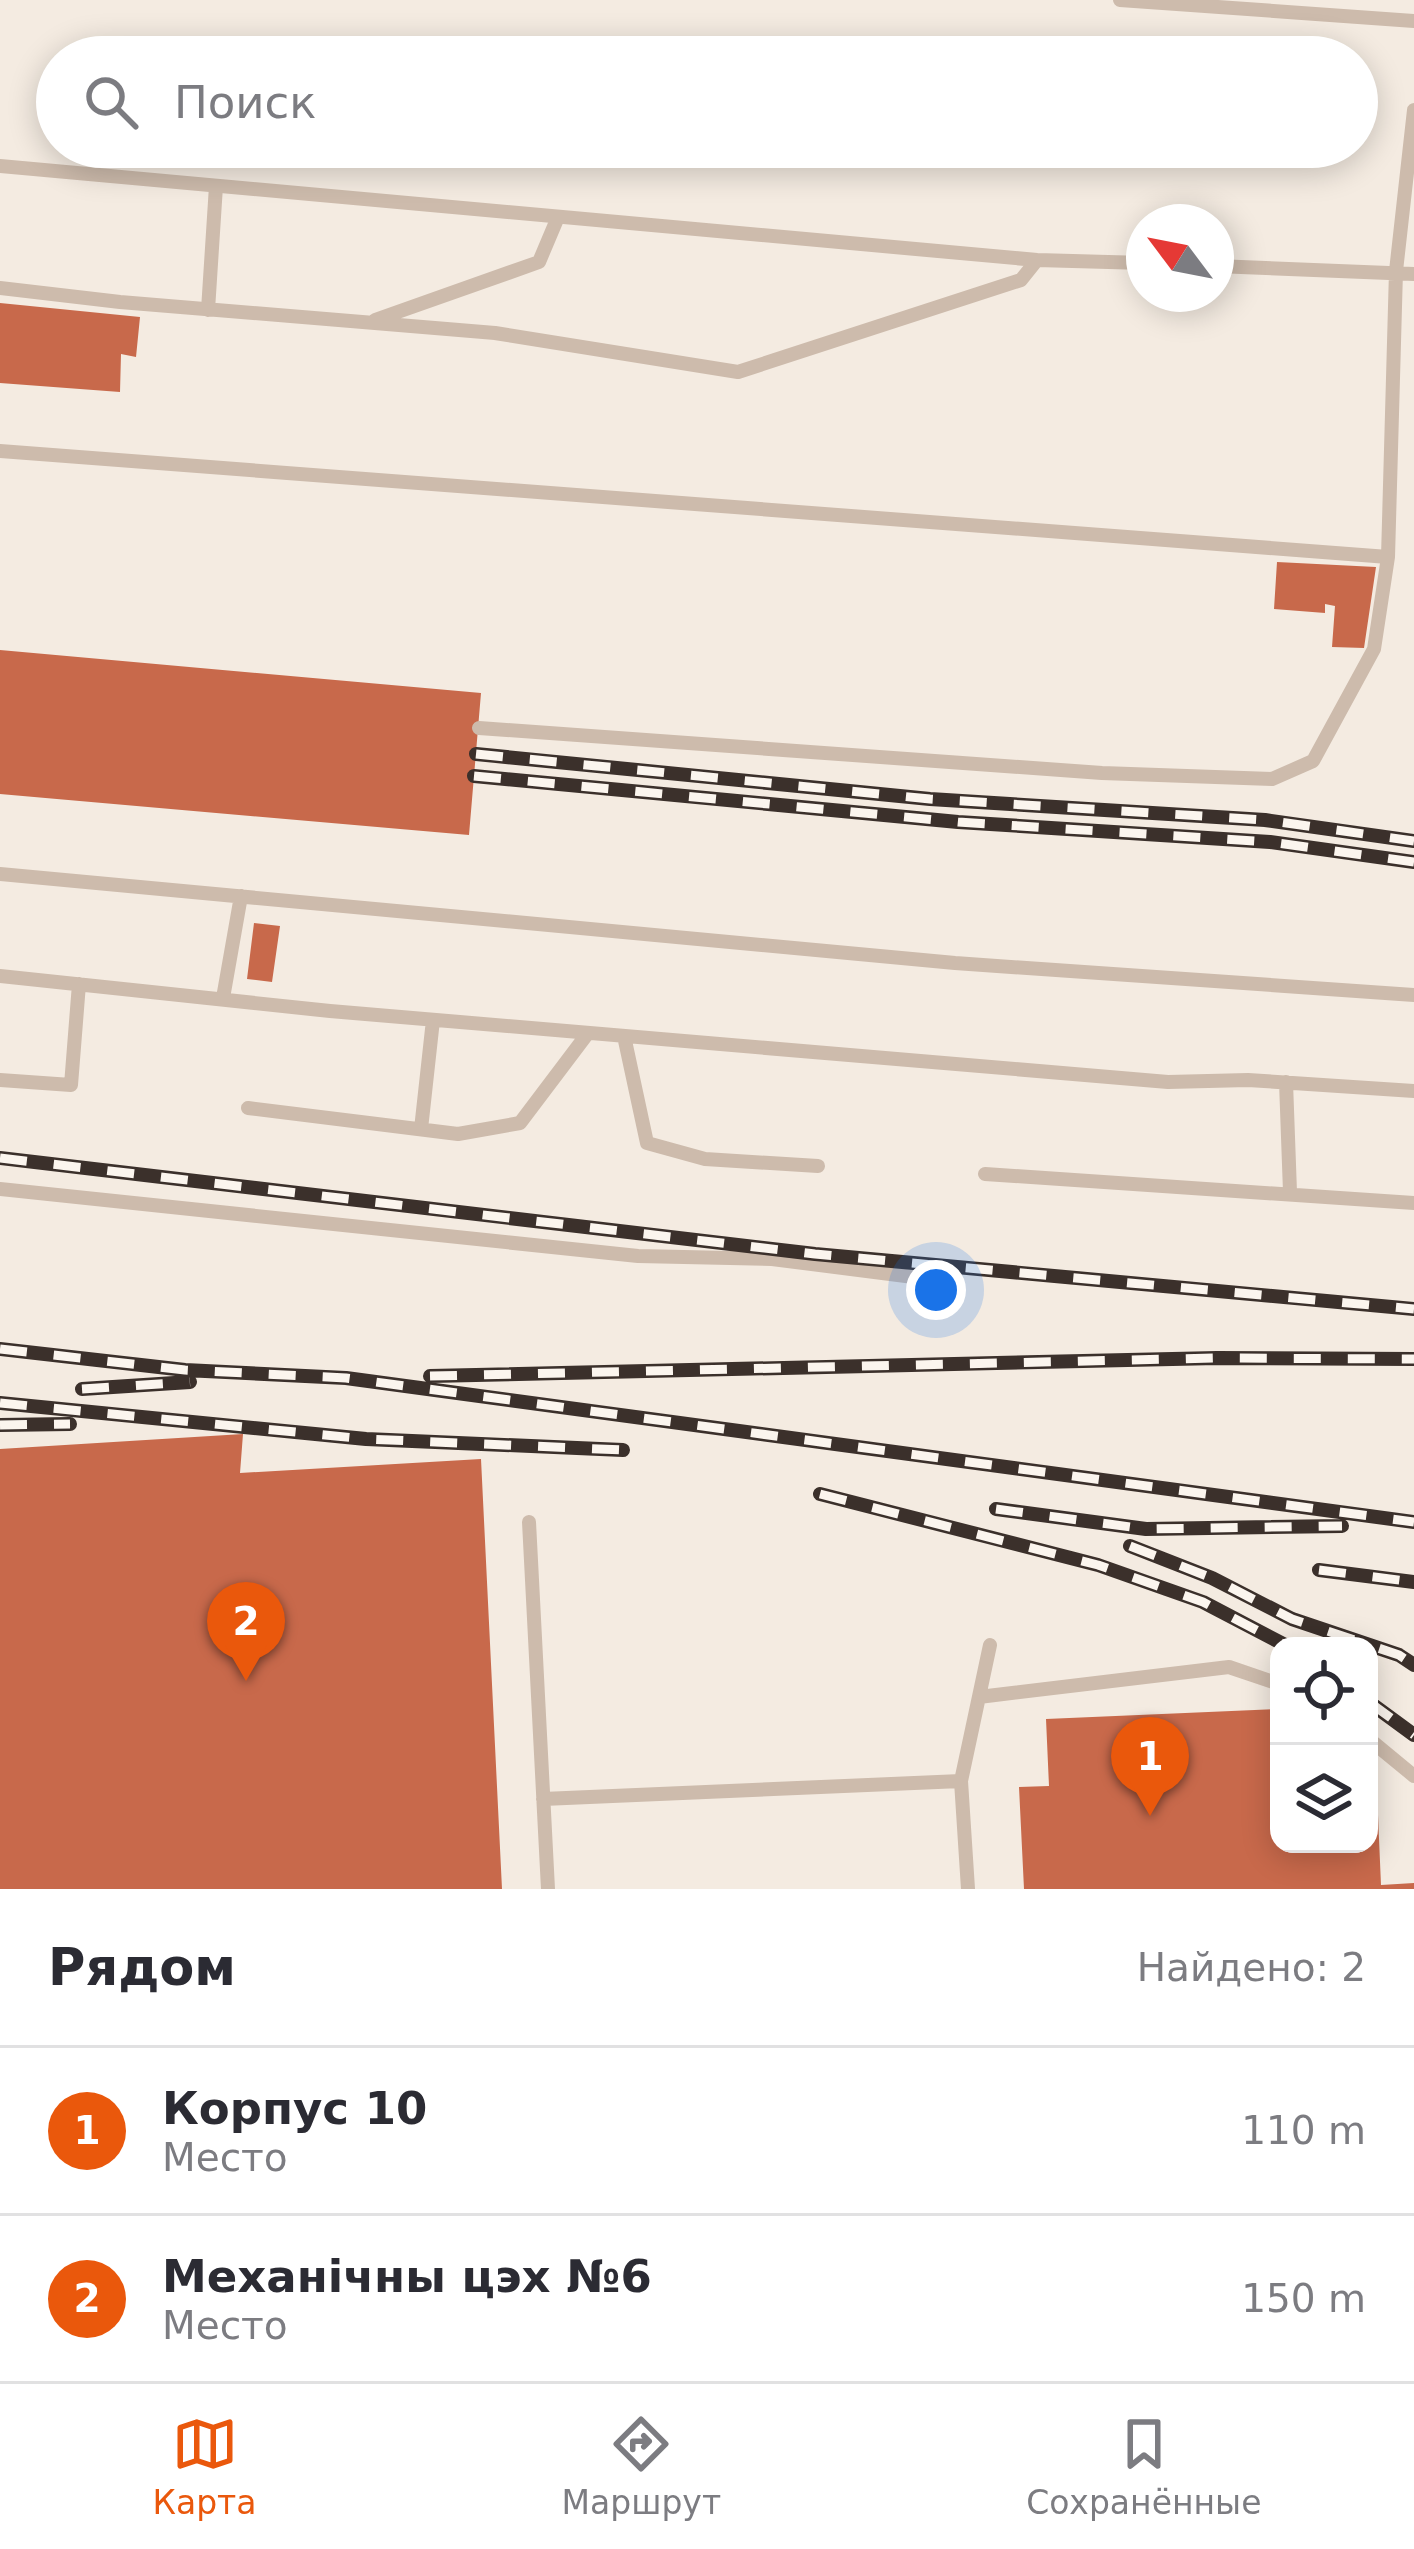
<!DOCTYPE html>
<html lang="ru">
<meta charset="utf-8">
<style>
body{margin:0;font-family:"DejaVu Sans",sans-serif;background:#f2f2f3;color:#2b2b33}
.controls{position:absolute;right:36px;bottom:36px;display:grid;overflow:hidden;border-radius:24px;box-shadow:0 6px 30px #0003}
.controls button{width:108px;height:108px;display:grid;place-items:center;padding:0;border:0;border-bottom:3px solid #e1e1e2;background:#fff;color:#2b2b33;font:60px sans-serif}
.compass{position:absolute;left:1126px;top:204px;width:108px;height:108px;border-radius:50%;background:#fff;box-shadow:0 6px 30px #0003;rotate:302deg}
.you{position:absolute;left:936px;top:1290px;width:42px;height:42px;margin:-30px;border:9px solid #fff;border-radius:50%;background:#1a73e8;box-shadow:0 0 0 18px #1a73e833}
.badge{display:grid;place-items:center;width:78px;height:78px;border-radius:50%;background:#ea580c;color:#fff;font-size:39px;font-weight:700}
.pin{position:absolute;translate:-50% -99px;filter:drop-shadow(0 3px 6px #0008)}
.pin::after{content:'';position:absolute;top:63px;width:42px;height:36px;background:inherit;clip-path:polygon(0 0,100% 0,50% 100%)}
.list{margin:0;padding:0;list-style:none}
h2{display:flex;justify-content:space-between;align-items:center;height:156px;margin:0;padding:0 48px;font-size:51px}
h2 small{font-size:39px;font-weight:400;color:#7c7c81}
.list li{display:grid;grid-template-columns:78px 1fr auto;gap:36px;align-items:center;box-sizing:border-box;height:168px;padding:0 48px;border-top:3px solid #e1e1e2}
.list b{display:block;font-size:45px;white-space:nowrap}
.list p{margin:0;font-size:39px;white-space:nowrap;color:#7c7c81}
.list em{font-size:39px;font-style:normal;color:#7c7c81}
.icon{flex:none;width:66px;height:66px;fill:none;stroke:currentColor;stroke-width:2;stroke-linecap:round;stroke-linejoin:round}
.map{position:relative;flex:none;width:1414px;height:1889px;overflow:hidden}
.search{position:absolute;background:#fff;box-shadow:0 6px 30px #0003;left:36px;right:36px;top:36px;height:132px;display:flex;align-items:center;gap:30px;box-sizing:border-box;padding:0 42px;border-radius:66px;color:#7c7c81;font-size:45px}
.sheet{height:492px;background:#fff}
nav{display:flex;justify-content:space-around;align-items:center;box-sizing:border-box;height:168px;border-top:3px solid #e1e1e2;background:#fff;font-size:33px;color:#7c7c81}
nav a{display:grid;justify-items:center;gap:6px}
nav .on{color:#ea580c}
.map>svg:first-child{display:block}
.building{fill:#c8694b}
.lines{fill:none;stroke-linecap:round;stroke-linejoin:round}
.service{stroke:#cdbbac;stroke-width:14}
.rail-casing{stroke:#3b302b;stroke-width:14}
.rail{stroke:#fbf5ee;stroke-width:9;stroke-dasharray:27;stroke-linecap:butt}
</style>
<div class="map">
<svg width="1414" height="1889" viewBox="0 0 1414 1889">
<rect width="100%" height="100%" fill="#f4ebe1"/>
<path class="building" d="M 0,303 L 140,317 L 136,357 L 121,354 L 120,392 L 0,383 Z
M 1277,562 L 1376,567 L 1364,648 L 1332,647 L 1335,606 L 1325,604 L 1325,613 L 1274,609 Z
M 0,650 L 481,693 L 469,835 L 0,794 Z
M 254,923 L 280,926 L 272,982 L 247,979 Z
M 243,1434 L 240,1473 L 481,1459 L 502,1889 L 0,1889 L 0,1449 Z
M 1279,1709 L 1279,1844 L 1369,1844 L 1369,1768 L 1376,1768 L 1381,1885 L 1414,1883 L 1414,1889 L 1024,1889 L 1019,1787 L 1049,1786 L 1046,1719 Z"/>
<g class="lines">
<path class="service" d="M 1120,0 L 1414,21
M 0,166 L 1037,260 L 1144,263
M 1216,266 L 1414,274
M 0,288 L 120,302 L 495,333 L 738,372 L 1021,280 L 1037,260
M 208,310 L 216,186
M 375,320 L 539,262 L 558,217
M 0,451 L 1388,557 L 1374,649 L 1313,761 L 1272,779 L 1102,773 L 479,728
M 1388,557 L 1396,271 L 1414,110
M 0,874 L 955,963 L 1414,995
M 0,976 L 330,1011 L 1168,1082 L 1248,1080 L 1414,1091
M 223,998 L 241,896
M 624,1036 L 647,1143 L 705,1159 L 818,1166
M 0,1080 L 71,1085 L 79,984
M 1286,1082 L 1290,1192
M 248,1108 L 458,1134 L 520,1123 L 588,1033
M 421,1129 L 433,1020
M 985,1174 L 1414,1203
M 0,1189 L 638,1256 L 772,1259 L 937,1280
M 529,1522 L 548,1889
M 979,1697 L 1229,1667 L 1279,1684
M 1369,1739 L 1414,1776
M 961,1781 L 968,1889
M 543,1799 L 961,1781 L 990,1645"/>
<defs>
<path id="rail" d="M 476,754 L 930,799 L 1265,820 L 1414,841
M 474,776 L 958,822 L 1270,842 L 1414,862
M 0,1158 L 815,1254 L 1414,1309
M 0,1349 L 185,1370 L 346,1378 L 1414,1522
M 430,1376 L 1217,1358 L 1414,1359
M 82,1389 L 190,1382
M 0,1403 L 366,1439 L 623,1450
M 0,1425 L 70,1424
M 820,1494 L 1098,1565 L 1203,1602 L 1287,1646
M 996,1509 L 1146,1529 L 1342,1526
M 1130,1546 L 1212,1578 L 1292,1619 L 1399,1655 L 1414,1665
M 1319,1570 L 1414,1582
M 1369,1702 L 1414,1735"/>
</defs>
<use href="#rail" class="rail-casing"/>
<use href="#rail" class="rail"/>
</g>
</svg>
<div class="controls">
<button><svg class="icon" aria-label="locate" viewBox="0 0 24 24"><circle cx="12" cy="12" r="6"/><path d="M12 2v4M12 18v4M2 12h4M18 12h4"/></svg></button>
<button><svg class="icon" aria-label="layers" viewBox="0 0 24 24"><path d="M12 4l9 5-9 5-9-5zM3 14l9 5 9-5"/></svg></button>
</div>
<svg class="compass" viewBox="-18 -18 36 36"><path d="M0-13l5 13h-10z" fill="#e53935"/><path d="M0 13l5-13h-10z" fill="#7c7c81"/></svg>
<div class="you"></div>
<div class="pin badge" style="left:1150px;top:1816px">1</div>
<div class="pin badge" style="left:246px;top:1681px">2</div>
<div class="search"><svg class="icon" aria-label="search" viewBox="0 0 24 24"><circle cx="10" cy="10" r="6"/><path d="M15 15l6 6"/></svg>Поиск</div>
</div>
<section class="sheet">
<h2>Рядом<small>Найдено: 2</small></h2>
<ul class="list">
<li><span class="badge">1</span><div><b>Корпус 10</b><p>Место</p></div><em>110 m</em></li>
<li><span class="badge">2</span><div><b>Механічны цэх №6</b><p>Место</p></div><em>150 m</em></li>
</ul>
</section>
<nav>
<a class="on"><svg class="icon" aria-label="map" viewBox="0 0 24 24"><path d="M3 6l6-2 6 2 6-2v14l-6 2-6-2-6 2zM9 4v14M15 6v14"/></svg>Карта</a>
<a><svg class="icon" aria-label="directions" viewBox="0 0 24 24"><path d="M12 3l9 9-9 9-9-9zM9 14v-3h6M13 9l2 2-2 2"/></svg>Маршрут</a>
<a><svg class="icon" aria-label="saved" viewBox="0 0 24 24"><path d="M7 4h10v16l-5-4-5 4z"/></svg>Сохранённые</a>
</nav>
